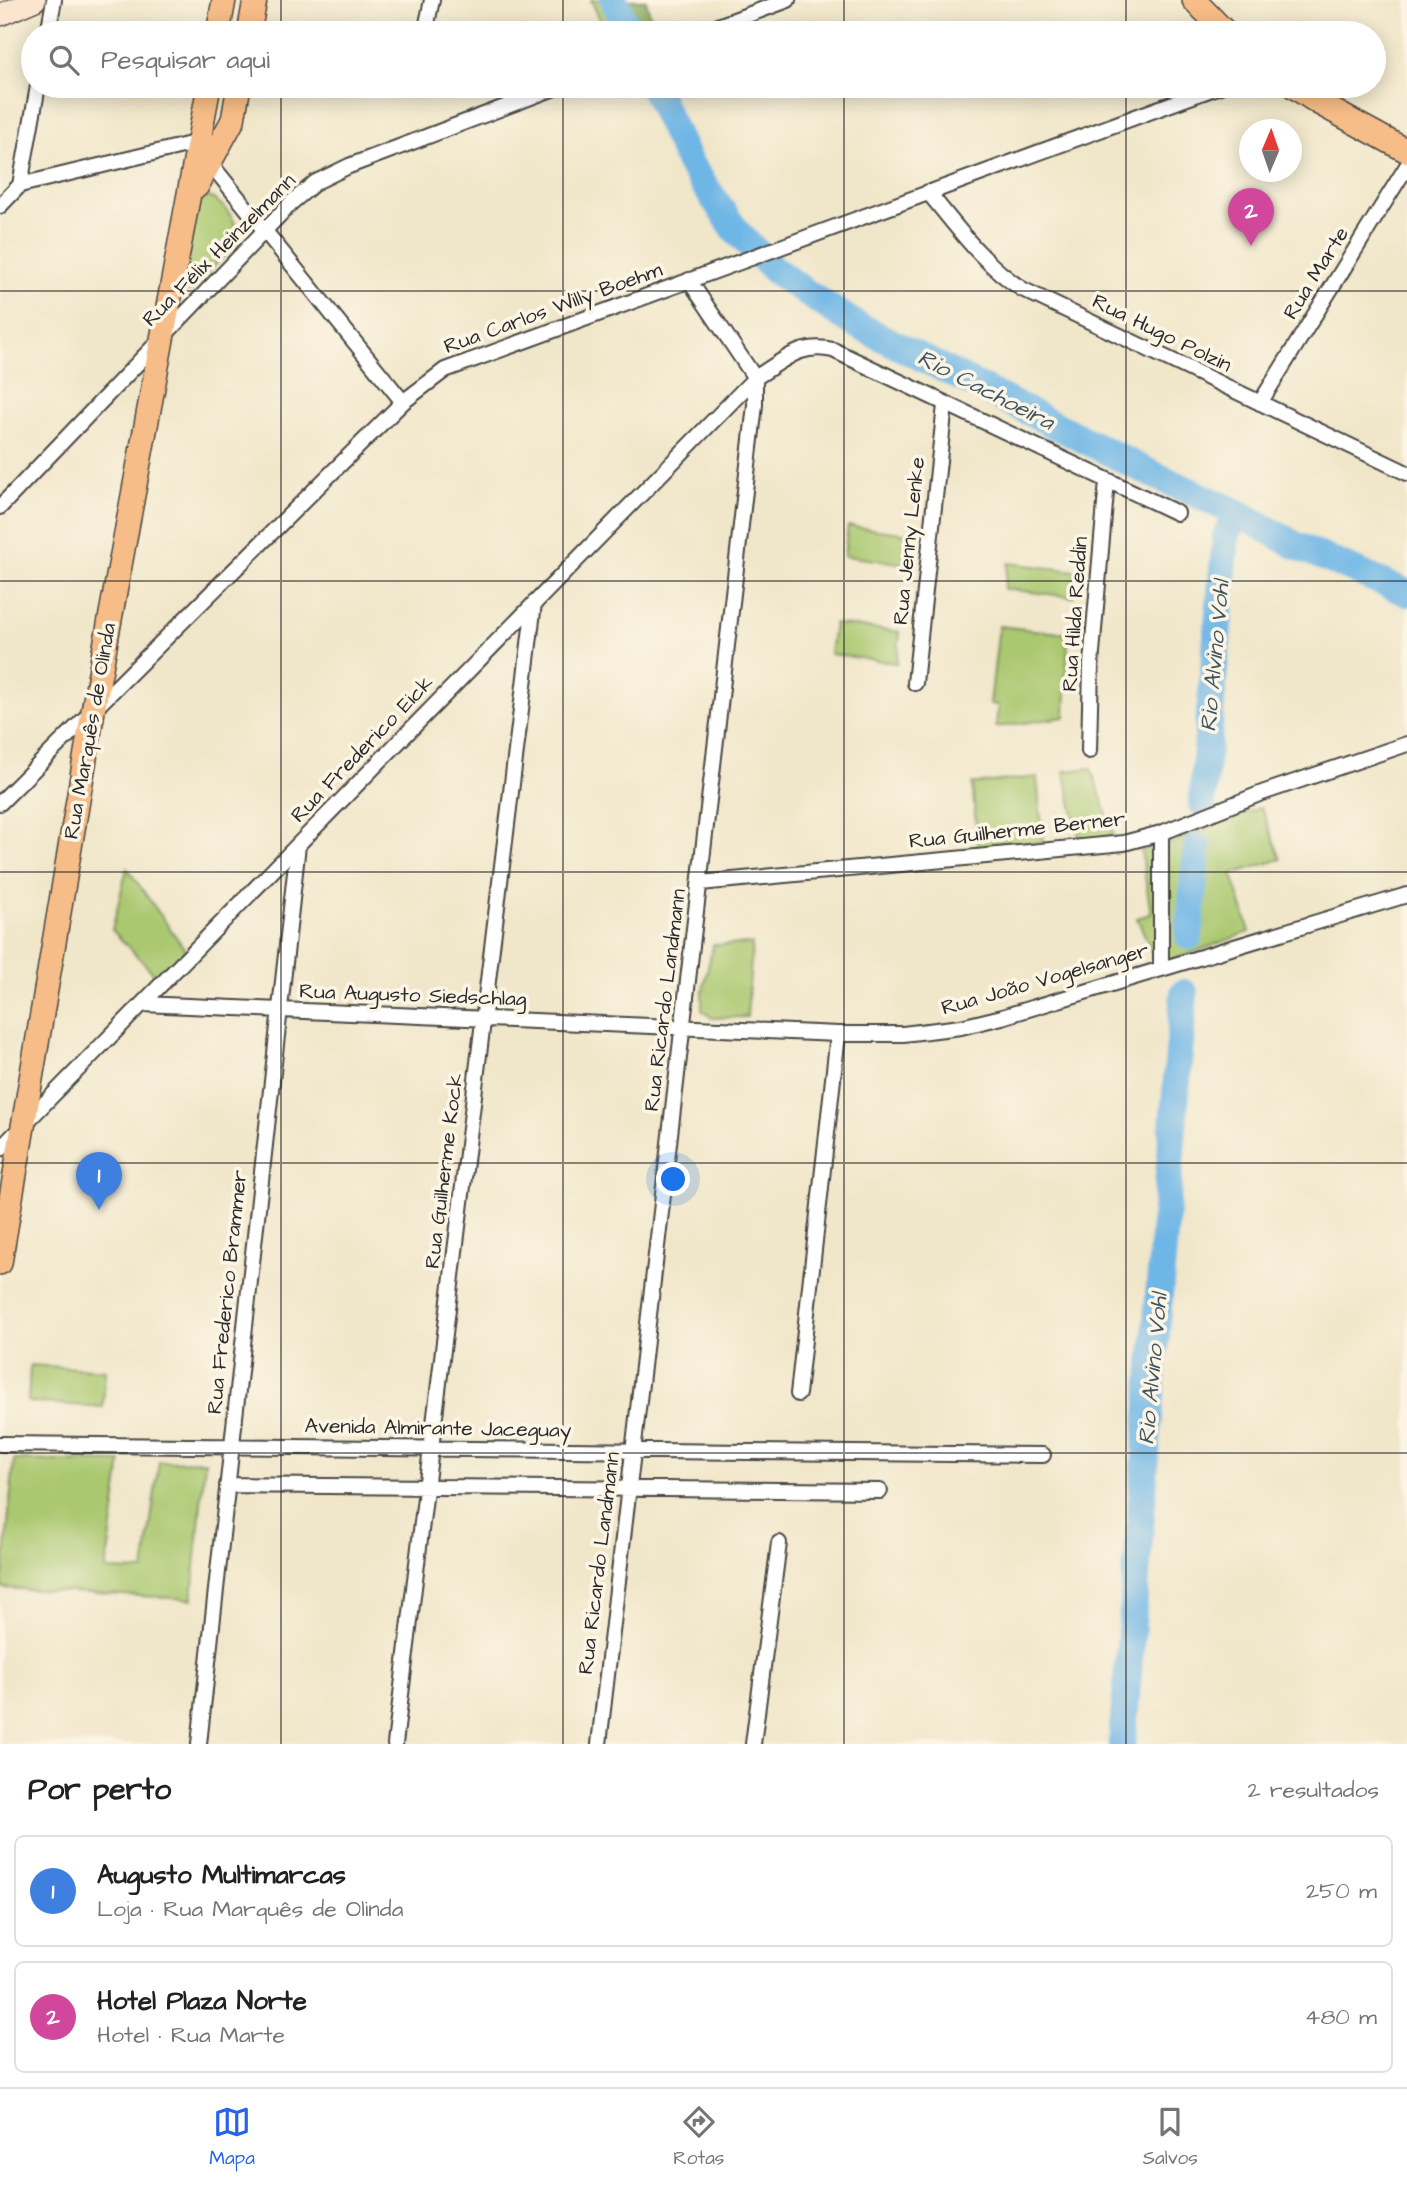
<!DOCTYPE html>
<html lang="pt">
<meta charset="utf-8">
<style>
body{margin:0;font-family:"Architects Daughter",sans-serif;background:#f2f2f2;color:#202124}
.compass{position:absolute;left:1239px;top:119px;width:63px;height:63px;border-radius:50%;background:#fff;box-shadow:0 4px 18px #0003;rotate:2deg}
.you{position:absolute;left:674px;top:1180px;width:24px;height:24px;margin:-18px;border:5px solid #fff;border-radius:50%;background:#1a73e8;box-shadow:0 0 0 10px #1a73e833}
.badge{display:grid;place-items:center;width:46px;height:46px;border-radius:50%;background:#2563eb;color:#fff;font-size:23px;font-weight:700}
.pin{position:absolute;translate:-50% -58px;filter:drop-shadow(0 2px 4px #0008)}
.pin::after{content:'';position:absolute;top:37px;width:24px;height:21px;background:inherit;clip-path:polygon(0 0,100% 0,50% 100%)}
.list{margin:0;padding:0;list-style:none}
h2{display:flex;justify-content:space-between;align-items:center;height:91px;margin:0;padding:0 28px;font-size:30px}
h2 small{font-size:23px;font-weight:400;color:#757577}
.list li{display:grid;grid-template-columns:46px 1fr auto;gap:21px;align-items:center;box-sizing:border-box;height:112px;margin:0 14px 14px;padding:0 14px;border:2px solid #e0e0e0;border-radius:10px}
.list b{display:block;font-size:26px;white-space:nowrap}
.list p{margin:0;font-size:23px;white-space:nowrap;color:#757577}
.list em{font-size:23px;font-style:normal;color:#757577}
.icon{flex:none;width:38px;height:38px;fill:none;stroke:currentColor;stroke-width:2;stroke-linecap:round;stroke-linejoin:round}
.map{position:relative;flex:none;width:1407px;height:1744px;overflow:hidden}
.search{position:absolute;background:#fff;box-shadow:0 4px 18px #0003;left:21px;right:21px;top:21px;height:77px;display:flex;align-items:center;gap:18px;box-sizing:border-box;padding:0 24px;border-radius:38px;color:#757577;font-size:26px}
.sheet{height:343px;background:#fff}
nav{display:flex;justify-content:space-around;align-items:center;box-sizing:border-box;height:98px;border-top:2px solid #e0e0e0;background:#fff;font-size:19px;color:#757577}
nav a{display:grid;justify-items:center;gap:4px}
nav .on{color:#2563eb}
.map>svg:first-child{display:block}
.green{fill:#aac86f;stroke:#6a7a4d;stroke-width:2}
.forest{fill:#87ac62;stroke:#596c46;stroke-width:2}
.lines{fill:none;stroke-linecap:round;stroke-linejoin:round}
.river{stroke:#6eb6e6;stroke-width:28}
.minor-casing{stroke:#494743;stroke-width:18}
.secondary-casing{stroke:#494743;stroke-width:24}
.primary-casing{stroke:#494743;stroke-width:26}
.minor{stroke:#fff;stroke-width:14}
.secondary{stroke:#fce5cf;stroke-width:21}
.primary{stroke:#f7bd88;stroke-width:23}
.grid{fill:none;stroke:#2b2b2b;stroke-width:2;stroke-opacity:0.55}
.labels{text-anchor:middle;dominant-baseline:central;stroke-width:7;stroke-linejoin:round;paint-order:stroke}
.street-label{font-size:21px;fill:#2b2b2b;stroke:#fcf5e5}
.water-label{font-size:23px;font-style:italic;fill:#3f5563;stroke:#fcf5e5}
</style>
<div class="map">
<svg width="1407" height="1744" viewBox="0 0 1407 1744">
<rect width="100%" height="100%" fill="#fcf5e5"/>
<filter id="ink" filterUnits="userSpaceOnUse"><feTurbulence type="fractalNoise" baseFrequency=".0143" numOctaves="2"/><feDisplacementMap in="SourceGraphic" scale="14" xChannelSelector="R" yChannelSelector="G"/><feConvolveMatrix kernelMatrix="1 2 1 2 8 2 1 2 1" color-interpolation-filters="sRGB"/></filter>
<filter id="wash" filterUnits="userSpaceOnUse"><feTurbulence type="fractalNoise" baseFrequency=".00686" numOctaves="4" result="noise"/><feDisplacementMap in="SourceGraphic" scale="28" xChannelSelector="R" yChannelSelector="G"/><feGaussianBlur stdDeviation="1.57" result="paint"/><feColorMatrix in="noise" values="0 0 0 0 0 0 0 0 0 0 0 0 0 0 0 0 0 1.4 0 .05"/><feComposite in="paint" operator="in"/></filter>
<g filter="url(#wash)">
<rect width="100%" height="100%" fill="#f0e6c9"/>
<path class="green" d="M 591,0 L 611,0 L 626,33 L 606,33 Z
M 203,196 C 221,197 239,222 239,240 L 191,291 L 186,291 L 182,286 L 182,279 L 199,202 Z
M 848,526 L 918,535 L 914,565 L 844,556 Z
M 1008,563 L 1076,571 L 1073,597 L 1004,589 Z
M 834,624 L 900,632 L 897,663 L 830,654 Z
M 999,626 L 1068,634 L 1065,717 L 996,727 L 998,705 L 990,704 Z
M 1091,768 L 1114,835 L 1080,840 L 1064,771 Z
M 1037,777 L 1043,842 L 978,848 L 972,784 Z
M 1261,807 L 1281,859 L 1232,874 L 1250,932 L 1178,958 L 1156,961 L 1137,918 L 1151,914 L 1141,850 L 1166,845 Z
M 127,868 L 186,951 L 158,978 L 112,930 Z
M 752,944 L 747,1017 L 712,1018 L 702,1010 L 702,994 L 713,945 Z
M 30,1365 L 105,1370 L 103,1407 L 28,1402 Z
M 14,1460 L 121,1462 L 106,1570 L 144,1571 L 159,1462 L 205,1461 L 192,1599 L 2,1588 Z"/>
<path class="forest" d="M 625,0 L 646,0 L 654,30 L 638,33 Z"/>
<g class="lines">
<path class="river" d="M 614,0 L 629,33
M 653,86 L 689,163 L 737,232 L 773,269 L 808,294 L 855,324 L 1150,473 L 1242,515 L 1295,545 L 1407,593
M 1202,803 L 1226,536 L 1233,520 L 1242,515
M 1189,936 L 1197,847
M 1122,1744 L 1184,993"/>
</g>
</g>
<g filter="url(#ink)">
<g class="lines">
<defs>
<path id="minor" d="M 48,33 L 54,0
M 425,33 L 432,0
M 699,33 L 788,0
M 210,163 L 403,402
M 20,185 L 38,86
M 928,192 C 957,227 983,264 1022,289 L 1407,473
M 0,206 L 20,185 L 199,142
M 1260,403 L 1407,166
M 0,507 L 292,202 L 316,182 L 349,166 L 560,86
M 915,683 L 945,405
M 1089,751 L 1091,664 L 1107,481
M 0,803 L 403,402 L 445,370 L 1220,86
M 700,883 L 1124,843 L 1161,833 L 1262,793 L 1407,744
M 1161,969 L 1161,833
M 142,1004 L 838,1034 L 903,1034 L 961,1027 L 1002,1017 L 1407,895
M 0,1149 L 755,378 C 783,361 800,342 833,350 L 1177,513
M 798,1394 L 838,1034
M 0,1444 L 1043,1455
M 227,1485 L 880,1491
M 199,1744 L 298,845
M 395,1744 L 534,603
M 599,1744 L 755,405 L 755,378 L 689,280
M 753,1744 L 779,1543"/>
<path id="secondary" d="M 0,15 L 35,0"/>
<path id="primary" d="M 1194,0 L 1226,33
M 218,33 L 224,0
M 249,33 L 255,0
M 1293,86 L 1317,102 L 1407,151
M 197,186 L 233,120 L 239,86
M 0,1263 L 93,711 L 209,86"/>
</defs>
<use href="#minor" class="minor-casing"/>
<use href="#secondary" class="secondary-casing"/>
<use href="#primary" class="primary-casing"/>
<use href="#minor" class="minor"/>
<use href="#secondary" class="secondary"/>
<use href="#primary" class="primary"/>
</g>
</g>
<path class="grid" d="M 281,0 L 281,33M 563,0 L 563,33M 844,0 L 844,33M 1126,0 L 1126,33M 281,86 L 281,1744M 563,86 L 563,1744M 844,86 L 844,1744M 1126,86 L 1126,1744M 0,291 L 1407,291M 0,581 L 1407,581M 0,872 L 1407,872M 0,1163 L 1407,1163M 0,1453 L 1407,1453"/>
<g class="labels">
<g class="street-label">
<text transform="translate(219 250) rotate(-45)">Rua Félix Heinzelmann</text>
<text transform="translate(1316 273) rotate(-58)">Rua Marte</text>
<text transform="translate(553 308) rotate(-20)">Rua Carlos Willy Boehm</text>
<text transform="translate(1162 333) rotate(26)">Rua Hugo Polzin</text>
<text transform="translate(909 541) rotate(-84)">Rua Jenny Lenke</text>
<text transform="translate(1075 614) rotate(-86)">Rua Hilda Reddin</text>
<text transform="translate(90 731) rotate(-80)">Rua Marquês de Olinda</text>
<text transform="translate(362 749) rotate(-46)">Rua Frederico Eick</text>
<text transform="translate(1017 830) rotate(-6)">Rua Guilherme Berner</text>
<text transform="translate(1045 979) rotate(-16)">Rua João Vogelsanger</text>
<text transform="translate(413 995) rotate(2)">Rua Augusto Siedschlag</text>
<text transform="translate(665 1000) rotate(-83)">Rua Ricardo Landmann</text>
<text transform="translate(444 1171) rotate(-83)">Rua Guilherme Kock</text>
<text transform="translate(227 1292) rotate(-84)">Rua Frederico Brammer</text>
<text transform="translate(438 1428) rotate(1)">Avenida Almirante Jaceguay</text>
<text transform="translate(599 1563) rotate(-83)">Rua Ricardo Landmann</text>
</g>
<g class="water-label">
<text transform="translate(986 390) rotate(27)">Rio Cachoeira</text>
<text transform="translate(1215 656) rotate(-85)">Rio Alvino Vohl</text>
<text transform="translate(1153 1369) rotate(-85)">Rio Alvino Vohl</text>
</g>
</g>
</svg>
<svg class="compass" viewBox="-18 -18 36 36"><path d="M0-13l5 13h-10z" fill="#e53935"/><path d="M0 13l5-13h-10z" fill="#757577"/></svg>
<div class="you"></div>
<div class="pin badge" style="left:99px;top:1210px;background:#3f7fe0">1</div>
<div class="pin badge" style="left:1251px;top:246px;background:#d1479c">2</div>
<div class="search"><svg class="icon" aria-label="search" viewBox="0 0 24 24"><circle cx="10" cy="10" r="6"/><path d="M15 15l6 6"/></svg>Pesquisar aqui</div>
</div>
<section class="sheet">
<h2>Por perto<small>2 resultados</small></h2>
<ul class="list">
<li><span class="badge" style="background:#3f7fe0">1</span><div><b>Augusto Multimarcas</b><p>Loja · Rua Marquês de Olinda</p></div><em>250 m</em></li>
<li><span class="badge" style="background:#d1479c">2</span><div><b>Hotel Plaza Norte</b><p>Hotel · Rua Marte</p></div><em>480 m</em></li>
</ul>
</section>
<nav>
<a class="on"><svg class="icon" aria-label="map" viewBox="0 0 24 24"><path d="M3 6l6-2 6 2 6-2v14l-6 2-6-2-6 2zM9 4v14M15 6v14"/></svg>Mapa</a>
<a><svg class="icon" aria-label="directions" viewBox="0 0 24 24"><path d="M12 3l9 9-9 9-9-9zM9 14v-3h6M13 9l2 2-2 2"/></svg>Rotas</a>
<a><svg class="icon" aria-label="saved" viewBox="0 0 24 24"><path d="M7 4h10v16l-5-4-5 4z"/></svg>Salvos</a>
</nav>
